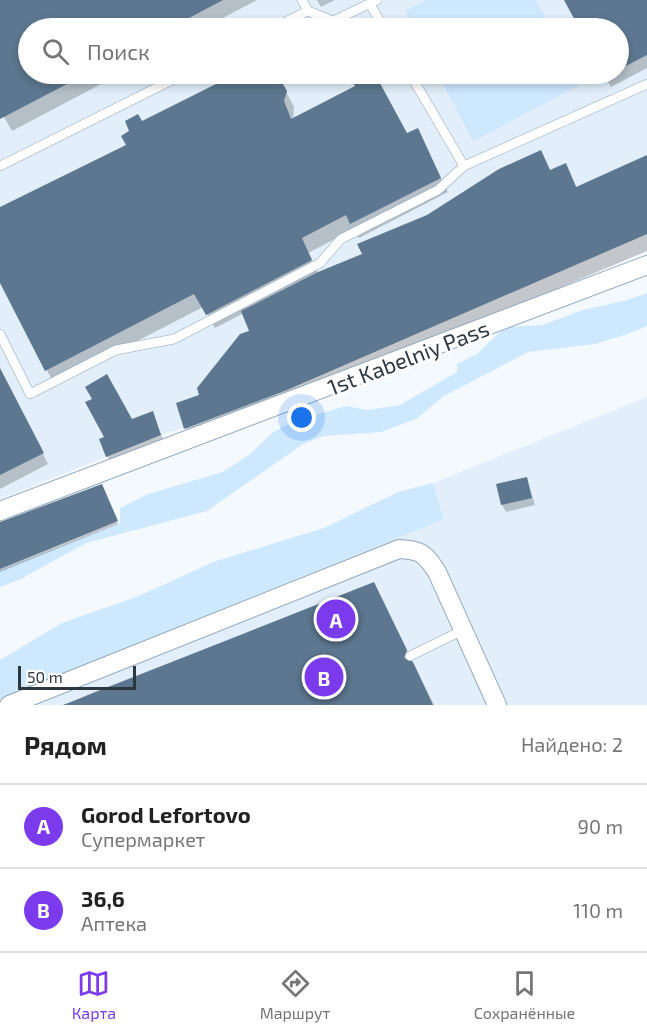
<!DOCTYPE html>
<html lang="ru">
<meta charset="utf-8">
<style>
body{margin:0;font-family:"Exo 2",sans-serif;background:#f6f6f6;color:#222}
.scale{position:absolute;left:18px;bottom:15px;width:118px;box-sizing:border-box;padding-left:6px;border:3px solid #2d3740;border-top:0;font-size:16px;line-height:21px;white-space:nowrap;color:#2d3740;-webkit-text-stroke:4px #fff;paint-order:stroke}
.you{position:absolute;left:302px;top:418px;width:21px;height:21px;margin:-15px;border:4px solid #fff;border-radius:50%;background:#1a73e8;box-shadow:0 0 0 9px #1a73e833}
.badge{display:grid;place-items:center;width:39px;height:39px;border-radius:50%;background:#7c3aed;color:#fff;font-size:20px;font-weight:700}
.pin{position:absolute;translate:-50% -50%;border:3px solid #fff;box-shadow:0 2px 6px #0006}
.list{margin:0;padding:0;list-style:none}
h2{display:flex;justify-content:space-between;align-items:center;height:78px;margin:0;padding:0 24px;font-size:26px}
h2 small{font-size:20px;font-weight:400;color:#767676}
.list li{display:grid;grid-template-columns:39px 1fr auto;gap:18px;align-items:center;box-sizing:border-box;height:84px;padding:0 24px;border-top:2px solid #e0e0e0}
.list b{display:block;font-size:22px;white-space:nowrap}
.list p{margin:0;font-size:20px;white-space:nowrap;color:#767676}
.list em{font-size:20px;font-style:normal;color:#767676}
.icon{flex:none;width:33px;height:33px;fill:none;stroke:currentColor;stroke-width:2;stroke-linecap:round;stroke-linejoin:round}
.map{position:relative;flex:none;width:647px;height:705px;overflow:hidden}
.search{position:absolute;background:#fff;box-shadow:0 3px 9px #0003;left:18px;right:18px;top:18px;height:66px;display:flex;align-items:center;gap:15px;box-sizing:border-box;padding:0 21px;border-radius:33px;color:#767676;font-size:22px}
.sheet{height:246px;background:#fff}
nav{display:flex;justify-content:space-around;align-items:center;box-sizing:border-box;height:84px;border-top:2px solid #e0e0e0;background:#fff;font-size:16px;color:#767676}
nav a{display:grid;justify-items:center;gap:3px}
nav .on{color:#7c3aed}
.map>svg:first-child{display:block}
.built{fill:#e2effa;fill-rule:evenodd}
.green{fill:#cee8fe}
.shadow{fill:#0003}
.building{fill:#5c778f}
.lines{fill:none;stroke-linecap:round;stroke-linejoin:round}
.service-casing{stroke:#8ea5ba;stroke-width:10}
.minor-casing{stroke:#8ea5ba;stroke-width:20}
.service{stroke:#fff;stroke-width:9}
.minor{stroke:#fff;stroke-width:18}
.labels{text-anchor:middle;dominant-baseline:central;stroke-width:6;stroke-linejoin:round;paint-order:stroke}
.street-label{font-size:22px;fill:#2d3740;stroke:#fff}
</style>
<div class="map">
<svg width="647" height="705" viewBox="0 0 647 705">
<rect width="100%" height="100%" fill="#f4f9fe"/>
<path class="built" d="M 0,0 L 647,0 L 647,234 L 429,326 L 253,405 L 161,435 L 0,499 ZM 28,28 L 618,28 L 618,74 L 28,74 Z
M 647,397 L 647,705 L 0,705 L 0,699 L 444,518 L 433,483 Z"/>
<path class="green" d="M 426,0 L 536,0 L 551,28 L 414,28 L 405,11 Z
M 438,74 L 574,74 L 580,85 L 473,141 Z
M 647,293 L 647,326 L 628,334 L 595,344 L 528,352 L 444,396 L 416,419 L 381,432 L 324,436 L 303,444 L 207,511 L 86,543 L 21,579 L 0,587 L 0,570 L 120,523 L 120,508 L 148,494 L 223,472 L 250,454 L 273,432 L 293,422 L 346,406 L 368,410 L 400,405 L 457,372 L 457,364 L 477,354 L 499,333 L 508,327 L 542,325 L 583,310 L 627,300 Z
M 433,483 L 444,519 L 0,699 L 0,660 L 62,623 L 139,596 L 213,562 L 324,528 L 398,492 Z"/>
<path class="shadow" d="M 0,0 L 257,0 L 204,28 L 28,28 L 28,74 L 120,74 L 12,131 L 0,110 Z
M 317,0 L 335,0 L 321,7 Z
M 566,0 L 647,0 L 647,68 L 611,87 L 603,74 L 618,74 L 618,28 L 581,28 Z
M 239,74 L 277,74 L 294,107 L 293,120 L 357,87 L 351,74 L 373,74 L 407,135 L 417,130 L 448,192 L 359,238 L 354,229 L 308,253 L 318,273 L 364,255 L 540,152 L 551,171 L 566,165 L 577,188 L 647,157 L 647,251 L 194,442 L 186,428 L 251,331 L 244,313 L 215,328 L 203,307 L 54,384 L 0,280 L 0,209 L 128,145 L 141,123 Z
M 0,369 L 48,464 L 0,489 Z
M 152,413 L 166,446 L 113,467 L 107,456 L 131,421 Z
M 527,479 L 535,505 L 506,512 L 502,505 Z
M 103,489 L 118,524 L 0,572 L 0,523 Z
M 374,584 L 434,705 L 67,705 L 94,692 Z"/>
<path class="building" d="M 0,0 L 223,0 L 170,28 L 28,28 L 28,74 L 86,74 L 0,119 Z
M 564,0 L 647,0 L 647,55 L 618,70 L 618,28 L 579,28 Z
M 236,74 L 277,74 L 287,91 L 284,101 L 291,119 L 355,86 L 349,74 L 375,74 L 407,133 L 418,128 L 441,178 L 350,224 L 346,215 L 302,238 L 312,260 L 206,315 L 194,294 L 45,371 L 0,283 L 0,207 L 126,145 L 121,136 L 129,131 L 125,121 L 138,114 L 142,121 Z
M 541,150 L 550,170 L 566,163 L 576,187 L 647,155 L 647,234 L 287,390 L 184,429 L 176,403 L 199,395 L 197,388 L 240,334 L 249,331 L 241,311 L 318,272 L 362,254 L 357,244 L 427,215 L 499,169 Z
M 0,368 L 44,453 L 0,475 Z
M 107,374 L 132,419 L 153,411 L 161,435 L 106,457 L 99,439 L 104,437 L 85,402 L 92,399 L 85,387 Z
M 527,477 L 532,498 L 501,505 L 496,484 Z
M 102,484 L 118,521 L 0,569 L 0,522 Z
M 374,582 L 407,650 L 404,658 L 413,662 L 433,705 L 63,705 Z"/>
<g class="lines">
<defs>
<path id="service" d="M 302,0 L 308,11
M 370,4 L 384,28
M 273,28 L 308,11 L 333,21 L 377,0
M 410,74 L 464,166 L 647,84
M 0,166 L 184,74
M 0,334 L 30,394 L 116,350 L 174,339 L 320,263 L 341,239 L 438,190 L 464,166
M 410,656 L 463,630"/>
<path id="minor" d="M 0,511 L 647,265
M 9,705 L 399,549 C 422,550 425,554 437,572 L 497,705"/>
</defs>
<use href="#service" class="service-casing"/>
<use href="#minor" class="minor-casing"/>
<use href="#service" class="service"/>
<use href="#minor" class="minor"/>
</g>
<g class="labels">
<g class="street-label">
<text transform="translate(408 357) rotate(-21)">1st Kabelniy Pass</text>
</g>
</g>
</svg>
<div class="scale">50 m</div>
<div class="you"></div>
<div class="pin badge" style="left:336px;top:619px">A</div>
<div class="pin badge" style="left:324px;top:677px">B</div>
<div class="search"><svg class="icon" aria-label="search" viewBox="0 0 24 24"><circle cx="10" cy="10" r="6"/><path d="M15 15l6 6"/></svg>Поиск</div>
</div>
<section class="sheet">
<h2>Рядом<small>Найдено: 2</small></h2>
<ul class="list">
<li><span class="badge">A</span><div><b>Gorod Lefortovo</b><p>Супермаркет</p></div><em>90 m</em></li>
<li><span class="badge">B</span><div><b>36,6</b><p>Аптека</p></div><em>110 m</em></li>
</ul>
</section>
<nav>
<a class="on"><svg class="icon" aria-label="map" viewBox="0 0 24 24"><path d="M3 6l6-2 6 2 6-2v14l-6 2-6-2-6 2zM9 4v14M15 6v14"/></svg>Карта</a>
<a><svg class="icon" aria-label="directions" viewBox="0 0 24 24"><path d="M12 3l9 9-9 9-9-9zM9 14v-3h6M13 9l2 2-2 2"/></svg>Маршрут</a>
<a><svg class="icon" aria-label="saved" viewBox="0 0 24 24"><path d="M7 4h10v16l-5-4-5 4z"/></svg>Сохранённые</a>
</nav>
